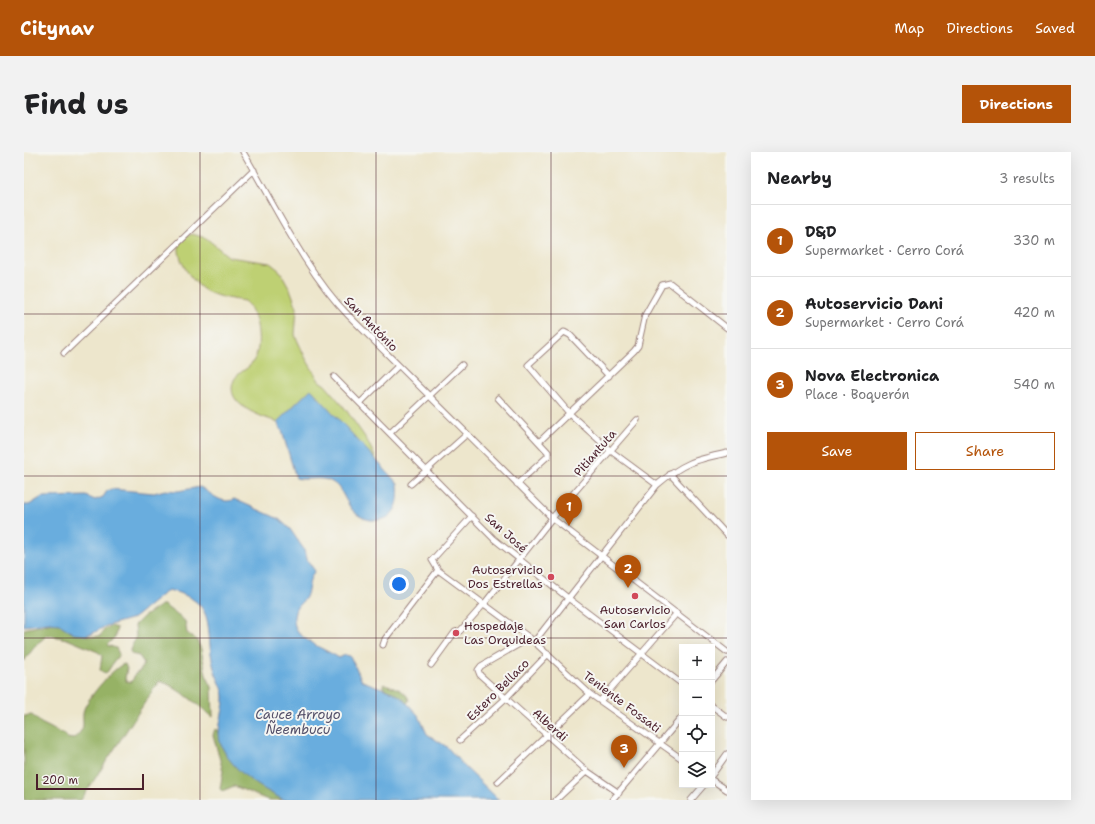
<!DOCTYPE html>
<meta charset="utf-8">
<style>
body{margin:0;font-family:"Shantell Sans",sans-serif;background:#f2f2f2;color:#202124}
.controls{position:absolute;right:12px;bottom:12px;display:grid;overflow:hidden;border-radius:0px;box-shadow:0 4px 16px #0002}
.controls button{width:36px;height:36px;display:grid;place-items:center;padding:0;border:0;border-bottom:1px solid #e0e0e0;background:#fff;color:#202124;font:20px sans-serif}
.scale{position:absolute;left:12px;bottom:10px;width:108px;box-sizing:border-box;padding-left:4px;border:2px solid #4a1f2b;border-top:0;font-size:11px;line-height:14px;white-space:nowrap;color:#4a1f2b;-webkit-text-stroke:3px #f6f6f2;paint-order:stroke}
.you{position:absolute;left:375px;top:432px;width:14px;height:14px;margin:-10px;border:3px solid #fff;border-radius:50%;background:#1a73e8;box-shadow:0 0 0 6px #1a73e833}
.badge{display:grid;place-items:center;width:26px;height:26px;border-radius:50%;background:#b45309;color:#fff;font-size:13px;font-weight:700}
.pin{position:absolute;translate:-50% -33px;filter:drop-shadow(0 1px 2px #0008)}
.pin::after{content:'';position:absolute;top:21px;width:14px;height:12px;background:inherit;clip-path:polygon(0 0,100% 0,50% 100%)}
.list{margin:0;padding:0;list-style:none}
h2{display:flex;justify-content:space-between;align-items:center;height:52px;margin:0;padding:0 16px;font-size:17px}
h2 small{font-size:13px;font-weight:400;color:#757577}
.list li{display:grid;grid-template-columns:26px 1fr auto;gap:12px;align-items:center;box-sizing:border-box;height:72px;padding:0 16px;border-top:1px solid #e0e0e0}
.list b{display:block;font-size:15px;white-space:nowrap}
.list p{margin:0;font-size:13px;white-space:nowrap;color:#757577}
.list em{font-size:13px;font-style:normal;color:#757577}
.actions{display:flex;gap:8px;padding:12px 16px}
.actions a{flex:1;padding:9px 0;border:1px solid #b45309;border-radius:0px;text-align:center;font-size:14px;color:#b45309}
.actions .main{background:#b45309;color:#fff}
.icon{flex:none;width:22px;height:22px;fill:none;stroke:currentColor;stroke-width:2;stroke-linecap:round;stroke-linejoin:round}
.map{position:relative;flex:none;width:703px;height:648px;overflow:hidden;border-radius:0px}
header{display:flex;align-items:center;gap:24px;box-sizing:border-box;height:56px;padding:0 20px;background:#b45309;color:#fff}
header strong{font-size:19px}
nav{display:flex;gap:22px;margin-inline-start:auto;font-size:14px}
.intro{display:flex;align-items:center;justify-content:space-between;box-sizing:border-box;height:96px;padding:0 24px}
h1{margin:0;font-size:28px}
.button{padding:10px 18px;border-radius:0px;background:#b45309;color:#fff;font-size:14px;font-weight:700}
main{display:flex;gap:24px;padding:0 24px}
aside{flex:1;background:#fff;border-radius:0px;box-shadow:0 4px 16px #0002}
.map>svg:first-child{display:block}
.green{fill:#bed073;stroke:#84784f}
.forest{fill:#96b265;stroke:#706848}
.water{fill:#69adde;stroke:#5a6684}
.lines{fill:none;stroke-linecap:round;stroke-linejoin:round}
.minor-casing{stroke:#9c827c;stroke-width:7}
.minor{stroke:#fff;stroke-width:5}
.grid{fill:none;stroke:#4a1f2b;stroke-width:1;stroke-opacity:0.55}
.poi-dot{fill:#d1495b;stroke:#f6f6f2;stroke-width:1.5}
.labels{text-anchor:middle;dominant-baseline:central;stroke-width:4;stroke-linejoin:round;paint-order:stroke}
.street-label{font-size:12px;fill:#4a1f2b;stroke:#f6f6f2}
.poi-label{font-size:12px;fill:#4a1f2b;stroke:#f6f6f2;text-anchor:end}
.water-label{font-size:13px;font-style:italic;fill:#55516a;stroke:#f6f6f2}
</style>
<header>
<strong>Citynav</strong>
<nav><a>Map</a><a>Directions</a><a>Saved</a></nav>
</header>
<div class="intro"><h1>Find us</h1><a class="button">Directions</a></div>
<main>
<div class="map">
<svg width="703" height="648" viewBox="0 0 703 648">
<rect width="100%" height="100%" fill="#f6f6f2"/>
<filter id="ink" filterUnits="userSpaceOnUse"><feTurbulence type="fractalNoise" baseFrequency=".025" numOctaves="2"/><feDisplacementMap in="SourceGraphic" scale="8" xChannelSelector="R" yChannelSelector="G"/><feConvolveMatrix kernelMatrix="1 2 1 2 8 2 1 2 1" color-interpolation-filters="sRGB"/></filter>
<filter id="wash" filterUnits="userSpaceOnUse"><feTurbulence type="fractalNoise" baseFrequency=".012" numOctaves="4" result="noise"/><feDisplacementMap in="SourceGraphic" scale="16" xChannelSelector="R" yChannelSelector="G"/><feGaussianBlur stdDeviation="0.9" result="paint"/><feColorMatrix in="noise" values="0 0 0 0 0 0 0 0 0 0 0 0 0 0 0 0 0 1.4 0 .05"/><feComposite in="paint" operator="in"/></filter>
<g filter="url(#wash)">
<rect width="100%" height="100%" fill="#ede6cc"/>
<path class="green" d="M 168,82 L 182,86 L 205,105 L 246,111 L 256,119 L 266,137 L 273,156 L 271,183 L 281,205 L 295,229 L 301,233 L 320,255 L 343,288 L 354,311 L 287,237 L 253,270 C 237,264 199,253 210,228 C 214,220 223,218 228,211 C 236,200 235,186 233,173 C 231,164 227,154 220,149 C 208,147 194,145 184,140 C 170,134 145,100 159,86 C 161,85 165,83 168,82 Z"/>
<path class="forest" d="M 137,453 L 140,453 L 161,469 L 163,481 L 173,488 L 177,497 L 182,523 L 188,535 L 189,565 L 164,545 L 144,532 L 135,529 L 57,648 L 0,648 L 0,564 L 8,563 L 17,571 L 39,582 L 43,586 L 49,587 C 65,574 56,571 60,557 C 63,547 92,512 101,512 L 103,517 L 101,526 L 102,529 L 108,530 L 111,522 L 116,519 L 120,511 L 115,504 L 107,502 L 106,498 L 112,485 L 111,473 L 119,465 Z
M 34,470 C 48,478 59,486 76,484 L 81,477 L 87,474 L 93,476 L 91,485 L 83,493 L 92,496 L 95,502 L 82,522 L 76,518 L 78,504 L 74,500 L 43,487 L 23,483 L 12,493 L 0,509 L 0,477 Z
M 361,532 C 369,535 382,538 385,548 L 382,553 L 358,534 Z
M 191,577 L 194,578 L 198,589 L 285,648 L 244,648 L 210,634 L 198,639 L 196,637 L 199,619 L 189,583 Z"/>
<path class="water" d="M 287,237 L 374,332 C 375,345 375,357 364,365 C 359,368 352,369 346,368 C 319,362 324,337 306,329 C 296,324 283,329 272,326 L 258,279 L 253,270 Z
M 176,335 C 186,340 198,354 210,347 L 255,367 L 266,377 L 279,396 L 284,409 L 291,419 C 284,426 286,436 282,445 C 279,450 272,454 271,460 C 263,486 299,495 315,506 L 321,503 L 326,504 L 338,529 L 369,540 L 379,547 L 395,564 L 403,582 L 423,595 L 440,614 L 475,648 L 260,648 C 235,635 209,620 197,593 C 191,578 200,562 200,547 C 201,537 192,526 190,516 C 179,477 197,450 144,438 L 110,466 L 82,474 L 69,481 L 61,483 L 50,482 L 35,472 L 25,471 L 0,474 L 0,353 L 5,353 L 18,345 L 62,344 L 71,348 L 79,345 L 83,339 L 87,337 L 130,341 L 141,338 L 154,339 Z"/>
</g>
<g filter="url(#ink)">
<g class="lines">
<defs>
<path id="minor" d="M 219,0 C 250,52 282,120 324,163 L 528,366 L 703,500
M 40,201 L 230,18
M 585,224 L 546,183 L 540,180 L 504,213 L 546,262 L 587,299 L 633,333
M 310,225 L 470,387 L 544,446 L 658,532
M 474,246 L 524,300 L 524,304 L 493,332
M 336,251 L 374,214
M 366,281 L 438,213
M 516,289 L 610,199 L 614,194 L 621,163 L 638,133 L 646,131 L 703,176
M 646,322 L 703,383
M 387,332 L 443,282
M 414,418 L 506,486 L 566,542 L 658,607
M 506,486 L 457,514 L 454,518 L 456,523 L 563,619 L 595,641
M 510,490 L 633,333 C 659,311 670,308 703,301
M 359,493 L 361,487 L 414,418 L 408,408 L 448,364
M 407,513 L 431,480 L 436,479 L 460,452 L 528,366 L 613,268
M 688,528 L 703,510
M 576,549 L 653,461
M 688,554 L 703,565
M 436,588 L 482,546 L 524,502
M 688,623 L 703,602
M 688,628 L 703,638
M 474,630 L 566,542
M 532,648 L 563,619
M 588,648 L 658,565
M 667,648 L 680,633"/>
</defs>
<use href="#minor" class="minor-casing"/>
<use href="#minor" class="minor"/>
</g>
</g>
<path class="grid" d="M 176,0 L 176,648M 352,0 L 352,648M 527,0 L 527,648M 0,162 L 703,162M 0,324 L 703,324M 0,486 L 703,486"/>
<g class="poi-dot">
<circle cx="527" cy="425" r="4"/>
<circle cx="611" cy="444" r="4"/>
<circle cx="432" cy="481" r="4"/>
</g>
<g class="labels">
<g class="street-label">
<text transform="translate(347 172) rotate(46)">San António</text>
<text transform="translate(571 301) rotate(-49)">Pitiantuta</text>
<text transform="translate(482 381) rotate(42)">San José</text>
<text transform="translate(474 538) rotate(-45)">Estero Bellaco</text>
<text transform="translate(598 550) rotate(37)">Teniente Fossati</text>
<text transform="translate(526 573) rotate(42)">Alberdi</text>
</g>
<g class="poi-label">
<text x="519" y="418">Autoservicio<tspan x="519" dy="14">Dos Estrellas</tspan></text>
<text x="611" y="458" text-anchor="middle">Autoservicio<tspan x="611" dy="14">San Carlos</tspan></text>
<text x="440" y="474" text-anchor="start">Hospedaje<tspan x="440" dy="14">Las Orquideas</tspan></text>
</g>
<g class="water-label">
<text x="274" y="562">Cauce Arroyo<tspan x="274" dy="15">Ñeembucu</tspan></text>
</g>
</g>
</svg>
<div class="controls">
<button>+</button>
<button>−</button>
<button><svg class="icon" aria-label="locate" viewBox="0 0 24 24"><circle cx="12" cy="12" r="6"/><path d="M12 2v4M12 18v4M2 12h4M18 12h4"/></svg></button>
<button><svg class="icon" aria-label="layers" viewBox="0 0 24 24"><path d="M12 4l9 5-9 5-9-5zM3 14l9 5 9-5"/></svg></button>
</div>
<div class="scale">200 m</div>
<div class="you"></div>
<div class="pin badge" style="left:545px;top:374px">1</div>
<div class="pin badge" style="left:604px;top:436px">2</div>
<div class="pin badge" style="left:600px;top:616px">3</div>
</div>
<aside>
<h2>Nearby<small>3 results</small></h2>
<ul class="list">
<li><span class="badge">1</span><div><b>D&amp;D</b><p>Supermarket · Cerro Corá</p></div><em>330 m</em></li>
<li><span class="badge">2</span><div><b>Autoservicio Dani</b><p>Supermarket · Cerro Corá</p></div><em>420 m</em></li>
<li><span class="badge">3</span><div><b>Nova Electronica</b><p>Place · Boquerón</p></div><em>540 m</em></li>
</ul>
<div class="actions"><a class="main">Save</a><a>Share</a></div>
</aside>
</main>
